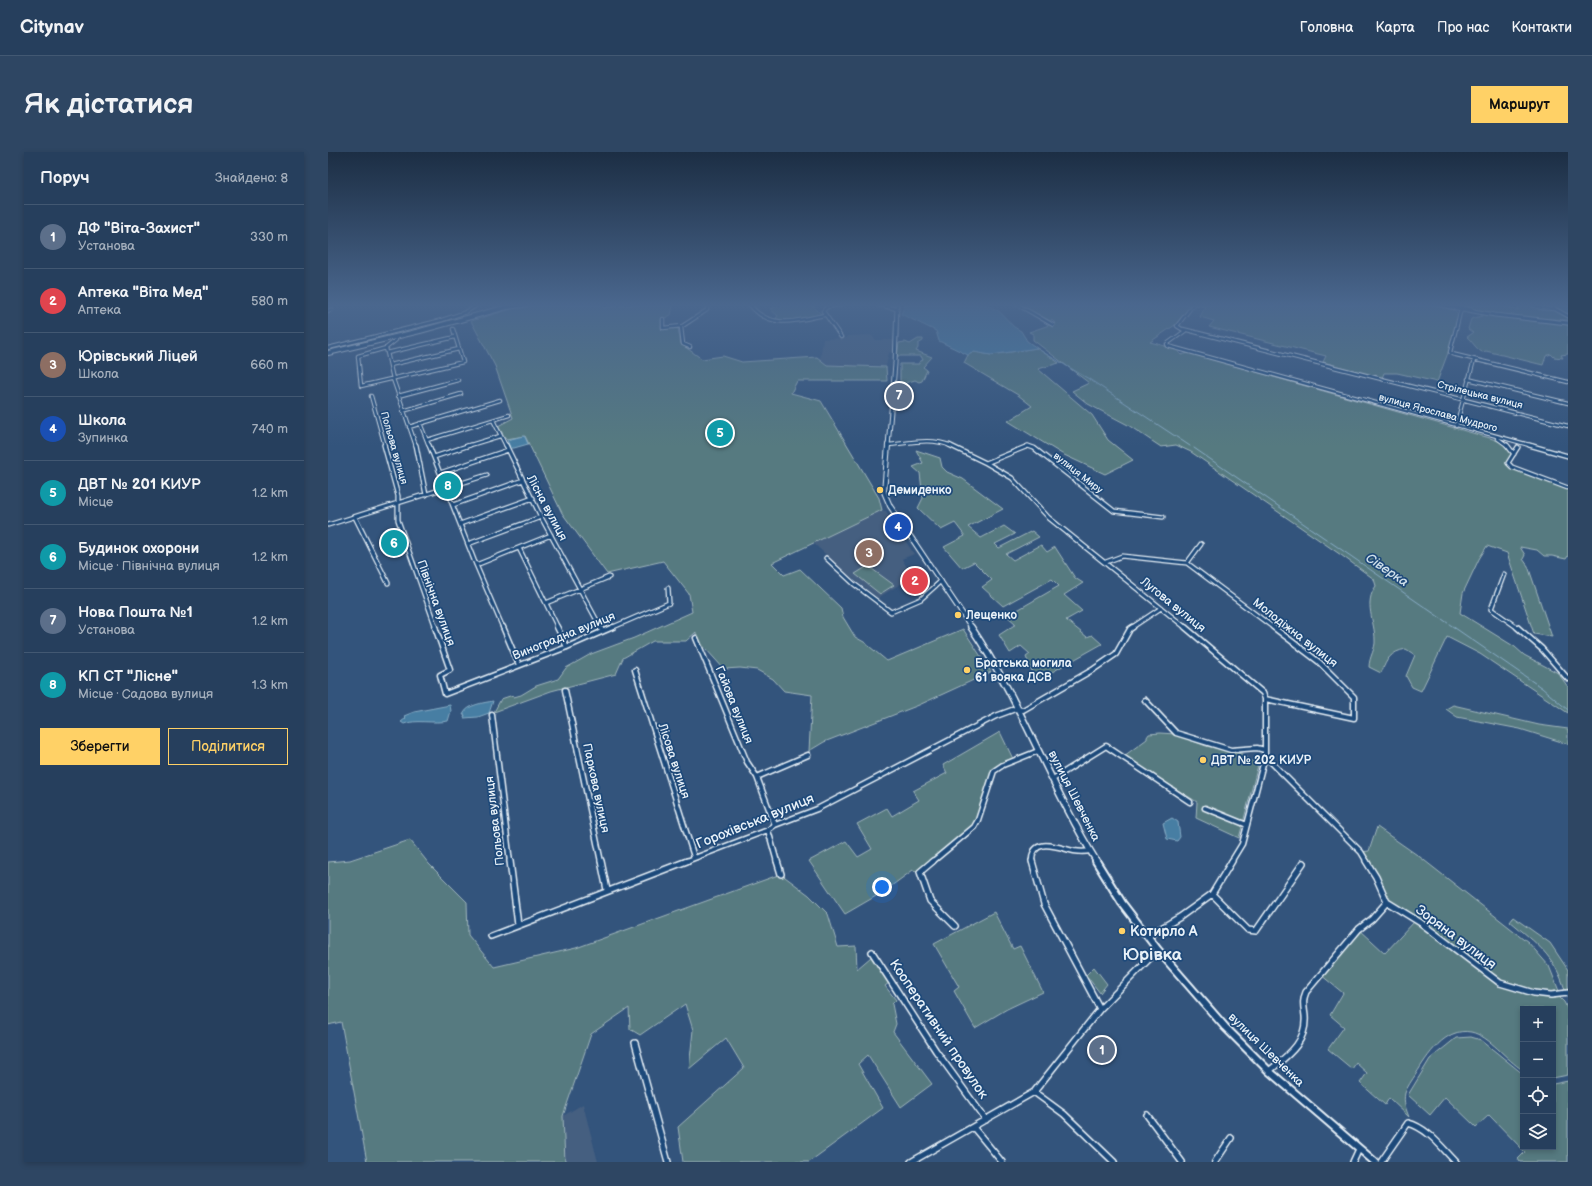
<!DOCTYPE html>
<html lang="uk">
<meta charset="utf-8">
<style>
body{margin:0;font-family:"Balsamiq Sans",sans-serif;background:#2e4663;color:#f1f3f6}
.controls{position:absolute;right:12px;bottom:12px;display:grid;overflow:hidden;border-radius:0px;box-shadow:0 2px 6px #0003}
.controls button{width:36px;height:36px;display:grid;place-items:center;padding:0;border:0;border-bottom:1px solid #425872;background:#263f5d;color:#f1f3f6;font:20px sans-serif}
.you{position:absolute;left:554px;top:735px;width:14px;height:14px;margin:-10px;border:3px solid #fff;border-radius:50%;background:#1a73e8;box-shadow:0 0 0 6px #1a73e833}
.badge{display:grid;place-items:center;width:26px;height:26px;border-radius:50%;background:#ffd166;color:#fff;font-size:13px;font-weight:700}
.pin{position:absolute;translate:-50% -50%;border:2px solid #fff;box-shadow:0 1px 4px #0006}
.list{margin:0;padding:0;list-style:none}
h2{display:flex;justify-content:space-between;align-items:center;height:52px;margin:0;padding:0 16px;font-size:17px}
h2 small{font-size:13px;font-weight:400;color:#a4afbc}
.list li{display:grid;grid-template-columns:26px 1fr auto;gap:12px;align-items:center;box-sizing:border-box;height:64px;padding:0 16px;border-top:1px solid #425872}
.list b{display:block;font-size:15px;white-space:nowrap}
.list p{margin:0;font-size:13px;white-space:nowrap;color:#a4afbc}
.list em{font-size:13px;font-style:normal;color:#a4afbc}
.actions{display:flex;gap:8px;padding:12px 16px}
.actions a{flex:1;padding:9px 0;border:1px solid #ffd166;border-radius:0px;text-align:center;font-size:14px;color:#ffd166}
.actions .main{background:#ffd166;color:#111}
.icon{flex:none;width:22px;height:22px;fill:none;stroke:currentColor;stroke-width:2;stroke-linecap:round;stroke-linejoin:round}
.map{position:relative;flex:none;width:1240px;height:1010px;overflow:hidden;border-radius:0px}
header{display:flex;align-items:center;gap:24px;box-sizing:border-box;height:56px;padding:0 20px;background:#263f5d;border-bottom:1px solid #425872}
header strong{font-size:19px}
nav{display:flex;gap:22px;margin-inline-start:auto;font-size:14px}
.intro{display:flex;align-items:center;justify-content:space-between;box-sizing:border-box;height:96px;padding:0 24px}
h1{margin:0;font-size:28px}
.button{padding:10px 18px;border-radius:0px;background:#ffd166;color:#111;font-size:14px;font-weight:700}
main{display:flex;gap:24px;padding:0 24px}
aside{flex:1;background:#263f5d;border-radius:0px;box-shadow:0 2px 6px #0003}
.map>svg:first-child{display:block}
.built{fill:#445e80}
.green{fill:#577a80;stroke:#a0b6bc}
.water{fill:#477ea3;stroke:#87acc5}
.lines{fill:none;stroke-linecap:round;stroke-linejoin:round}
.stream{stroke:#87acc5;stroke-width:1}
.river{stroke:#477ea3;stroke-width:4.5}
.minor-far3-casing{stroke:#e8f1f8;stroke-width:4.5}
.minor-far2-casing{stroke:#e8f1f8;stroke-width:5.5}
.minor-far1-casing{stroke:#e8f1f8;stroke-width:7}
.minor-casing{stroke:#e8f1f8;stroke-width:8}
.tertiary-far3-casing{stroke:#e8f1f8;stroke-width:5}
.tertiary-far2-casing{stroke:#e8f1f8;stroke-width:6}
.tertiary-far1-casing{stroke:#e8f1f8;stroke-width:8}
.tertiary-casing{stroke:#e8f1f8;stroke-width:10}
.trunk-casing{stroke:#e8f1f8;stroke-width:6}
.minor-far3{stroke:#1f4a7a;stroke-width:2.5}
.minor-far2{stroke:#1f4a7a;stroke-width:3}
.minor-far1{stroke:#1f4a7a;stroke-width:4}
.minor{stroke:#1f4a7a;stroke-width:5}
.tertiary-far3{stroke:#1f4a7a;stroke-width:3}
.tertiary-far2{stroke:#1f4a7a;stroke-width:4}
.tertiary-far1{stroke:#1f4a7a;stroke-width:5}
.tertiary{stroke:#1f4a7a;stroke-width:6}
.trunk{stroke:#1f4a7a;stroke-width:4}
.poi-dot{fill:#ffd166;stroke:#1f4a7a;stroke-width:1.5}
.labels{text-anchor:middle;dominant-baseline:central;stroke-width:3.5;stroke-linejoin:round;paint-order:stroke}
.far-street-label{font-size:10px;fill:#e8f1f8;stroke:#1f4a7a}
.poi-label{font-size:12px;font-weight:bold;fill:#e8f1f8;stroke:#1f4a7a;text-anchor:start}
.street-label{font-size:12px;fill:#e8f1f8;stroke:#1f4a7a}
.water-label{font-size:13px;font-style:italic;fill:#d0e0eb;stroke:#1f4a7a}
.near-street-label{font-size:14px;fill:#e8f1f8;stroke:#1f4a7a}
.near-poi-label{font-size:14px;font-weight:bold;fill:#e8f1f8;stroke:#1f4a7a;text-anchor:start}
.near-quarter-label{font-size:17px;font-weight:bold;fill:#e8f1f8;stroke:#1f4a7a}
</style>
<header>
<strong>Citynav</strong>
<nav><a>Головна</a><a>Карта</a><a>Про нас</a><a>Контакти</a></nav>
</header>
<div class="intro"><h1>Як дістатися</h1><a class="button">Маршрут</a></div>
<main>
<aside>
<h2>Поруч<small>Знайдено: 8</small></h2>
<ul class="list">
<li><span class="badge" style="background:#5c6f8a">1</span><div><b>ДФ &quot;Віта-Захист&quot;</b><p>Установа</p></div><em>330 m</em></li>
<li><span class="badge" style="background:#e0444e">2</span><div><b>Аптека &quot;Віта Мед&quot;</b><p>Аптека</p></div><em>580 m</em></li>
<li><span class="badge" style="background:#8d6e63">3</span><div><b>Юрівський Ліцей</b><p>Школа</p></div><em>660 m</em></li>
<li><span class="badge" style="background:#1a4fb4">4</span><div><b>Школа</b><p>Зупинка</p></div><em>740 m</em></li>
<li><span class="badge" style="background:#0f9aa8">5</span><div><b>ДВТ № 201 КИУР</b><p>Місце</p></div><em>1.2 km</em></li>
<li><span class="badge" style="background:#0f9aa8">6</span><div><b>Будинок охорони</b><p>Місце · Північна вулиця</p></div><em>1.2 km</em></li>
<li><span class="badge" style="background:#5c6f8a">7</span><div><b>Нова Пошта №1</b><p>Установа</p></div><em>1.2 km</em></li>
<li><span class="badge" style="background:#0f9aa8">8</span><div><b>КП СТ &quot;Лісне&quot;</b><p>Місце · Садова вулиця</p></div><em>1.3 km</em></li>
</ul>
<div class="actions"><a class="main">Зберегти</a><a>Поділитися</a></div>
</aside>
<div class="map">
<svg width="1240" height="1010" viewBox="0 0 1240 1010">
<rect width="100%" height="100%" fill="#33547c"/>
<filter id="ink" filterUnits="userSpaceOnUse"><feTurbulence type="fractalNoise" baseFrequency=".025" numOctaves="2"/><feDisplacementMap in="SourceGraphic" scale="8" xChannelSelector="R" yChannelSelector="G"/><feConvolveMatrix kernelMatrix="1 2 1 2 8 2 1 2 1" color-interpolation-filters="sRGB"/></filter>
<g filter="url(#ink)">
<path class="built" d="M 543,183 L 548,188 L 565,188 L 564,200 L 561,201 L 558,214 L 498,213 L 492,207 L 495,187 L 519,186 L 520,184 Z
M 554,358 L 558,359 L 586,402 L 574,407 L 586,427 L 574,431 L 550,446 L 523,425 L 485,391 Z
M 255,952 L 270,1010 L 237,1010 L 235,964 Z"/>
<path class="green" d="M 211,153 L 273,153 L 275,156 L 305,153 L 345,153 L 343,163 L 333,168 L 334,177 L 350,176 L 353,192 L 374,207 L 395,204 L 414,210 L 489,205 L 499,213 L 558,215 L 559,229 L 469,229 L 463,241 L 493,249 L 551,346 L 554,358 L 444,411 L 456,423 L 472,417 L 513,456 L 515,465 L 527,485 L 536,490 L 559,509 L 635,477 L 663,520 L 591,553 L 496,590 L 481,599 L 484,543 L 456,539 L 445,527 L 429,518 L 412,516 L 396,517 L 368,486 L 368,480 L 358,489 L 325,489 L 295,506 L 288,522 L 223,539 L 166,560 L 173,547 L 185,543 L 186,545 L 193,543 L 208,534 L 230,527 L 238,516 L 263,502 L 306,486 L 364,460 L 361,442 L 335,409 L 279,422 L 234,361 L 197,284 L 178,287 L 170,274 L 185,266 L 167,214 L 143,169 L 190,155 Z
M 457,153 L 484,153 L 493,162 L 453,170 L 448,166 L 450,164 L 442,157 Z
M 692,153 L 863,153 L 847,173 L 822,190 L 848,197 L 853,203 L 861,201 L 1162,286 L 1173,290 L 1184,300 L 1180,312 L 1240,337 L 1240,404 L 1238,407 L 1224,404 L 1216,404 L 1209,398 L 1192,395 L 1197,403 L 1195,407 L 1200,414 L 1224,485 L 1206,482 L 1179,401 L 1159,394 L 1151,407 L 1135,441 L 1132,461 L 1187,495 L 1196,503 L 1230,521 L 1240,535 L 1240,561 L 1152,502 L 1119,485 L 1093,539 L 1084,535 L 1078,524 L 1087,503 L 1078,497 C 1062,500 1059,507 1053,521 L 1041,515 C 1041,505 1048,496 1047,488 C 1047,469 1035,451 1048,434 L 1046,427 L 1013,403 L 863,300 L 848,293 L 833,295 L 800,273 L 760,252 L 744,239 L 761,231 L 705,188 L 705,182 L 701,180 L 727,171 L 724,168 L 722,169 Z
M 867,153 L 1105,153 L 1126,158 L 1131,163 L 1130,174 L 1109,230 L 1069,221 L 1056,221 L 1054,226 L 995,210 L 998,204 L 881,175 L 886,169 L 872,165 L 877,155 Z
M 1125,153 L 1170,153 L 1190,158 L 1191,153 L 1240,153 L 1240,168 C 1206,165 1155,166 1125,153 Z
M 1154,162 L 1240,172 L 1240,202 L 1233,203 L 1235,206 L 1226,205 L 1223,202 L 1218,204 L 1215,213 L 1158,199 L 1154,200 C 1147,196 1145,190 1139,185 L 1145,181 L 1140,177 L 1143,167 L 1154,164 Z
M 590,187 L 595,187 L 595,189 L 590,192 L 590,196 L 588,199 L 604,205 L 595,215 L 599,218 L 594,229 L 591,230 L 587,228 L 577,231 L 572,229 L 572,212 L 591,212 L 591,210 L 595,208 L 593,204 L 569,204 L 571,191 L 577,190 L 582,192 Z
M 709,196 L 731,211 L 710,217 L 764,263 L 780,288 L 805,308 L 777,322 L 734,302 L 680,269 L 704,254 L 690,243 L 636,211 L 640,203 L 646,200 L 663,203 Z
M 588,298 L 612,306 L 614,315 L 619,320 L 635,327 L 675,357 L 640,375 L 653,386 L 676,374 L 687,382 L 667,392 L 671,396 L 704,379 L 711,385 L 678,402 L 685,408 L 713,393 L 719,400 L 727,395 L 747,426 L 755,431 L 736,443 L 754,459 L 738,468 L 759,485 L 764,483 L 774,492 L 708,529 L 698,505 L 702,502 L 693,494 L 682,501 L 671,483 L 688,472 L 679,464 L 731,434 L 724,427 L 675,454 L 654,435 L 664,428 L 646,410 L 634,416 L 616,395 L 637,384 L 627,371 L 613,378 L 590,356 L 595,346 L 592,321 L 585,315 L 595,311 Z
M 540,414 L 566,433 L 552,442 L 527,422 Z
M 1125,553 L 1211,573 L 1240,577 L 1240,592 L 1192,577 L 1129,565 L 1118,557 Z
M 672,580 L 686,609 L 666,620 L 646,675 L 592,720 L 585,718 L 555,740 L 517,762 L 481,709 L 518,689 L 530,705 L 544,697 L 529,672 L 559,656 L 564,664 L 591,648 L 585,639 L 619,621 L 615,613 Z
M 832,581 L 847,582 L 878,594 L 914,602 L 930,613 L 911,686 L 868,666 L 869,650 L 796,604 L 819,587 L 819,585 L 821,582 Z
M 1049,675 L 1092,705 L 1200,790 L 1221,814 L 1231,839 L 1237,838 C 1227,804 1208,791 1182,769 L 1185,765 L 1222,791 L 1240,818 L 1240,841 L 1229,843 L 1236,850 L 1240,858 L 1240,923 L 1225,926 L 1225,857 L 1195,857 L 1195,918 C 1178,908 1162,884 1143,880 C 1117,875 1099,904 1088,922 C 1084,928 1079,935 1077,941 C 1075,950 1078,957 1081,965 L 1061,946 L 1057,953 L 1032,931 L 1039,921 L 1028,911 L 1024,917 L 1000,897 L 1016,875 L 1002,863 L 1015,841 L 993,823 L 1031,777 L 1057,801 L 1087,769 L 1059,750 L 1033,700 L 1041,699 Z
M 82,688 L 101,712 L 139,750 L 140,783 L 166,815 L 248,796 L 453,722 L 481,743 L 500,762 L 510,795 L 528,794 L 529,817 L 543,805 L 548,810 L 561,831 L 557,834 L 568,848 L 564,852 L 568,872 L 565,880 L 604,932 L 573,955 L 540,903 L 530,912 L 555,956 L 481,1010 L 355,1010 L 350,975 L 416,916 L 398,886 L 361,917 L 365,878 L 357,852 L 312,883 L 302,877 L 301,856 L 263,882 L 235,964 L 237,1010 L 39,1010 L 13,870 L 0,873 L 0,710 L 22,708 Z
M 666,760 L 685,797 L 692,794 L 715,840 L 679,857 L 647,876 L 626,839 L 631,835 L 606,792 Z
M 766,815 L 779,832 L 772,841 L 758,823 Z
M 1143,885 L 1153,888 L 1195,922 L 1195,995 L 1225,995 L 1225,932 L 1240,929 L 1240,1010 L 1192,1010 L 1190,1007 L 1197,1000 L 1161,963 L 1148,975 L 1117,945 L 1102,963 L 1080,943 L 1102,907 L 1128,886 Z"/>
<path class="water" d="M 577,153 L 660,153 L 672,160 L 686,175 L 693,179 L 699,189 L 709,196 L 663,203 L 646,200 L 640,203 L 611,189 L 608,179 L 573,162 Z
M 195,284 L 197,285 L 200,292 L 186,296 L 182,296 L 179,288 Z
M 165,549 L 161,561 L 150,565 L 136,566 L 137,563 L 135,563 C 139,552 156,551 165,549 Z
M 122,553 L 123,559 L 120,569 C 106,572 87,567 76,572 L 73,570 L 78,566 L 76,564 L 86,560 Z
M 844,666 L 850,670 L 852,685 L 849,689 L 839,687 L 835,671 Z"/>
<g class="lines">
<path class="stream" d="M 708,196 L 761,227 L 862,294
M 866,296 L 1214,536 L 1240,558"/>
<path class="river" d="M 1231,153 L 1240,158"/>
<defs>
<path id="minor-far3" d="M 422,153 C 442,178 469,169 496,163
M 512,153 L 499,155 L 495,159 L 513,185
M 551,153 L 569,157
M 690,153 L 725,173
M 865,153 L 849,174 L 857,179 L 839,192 L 840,194 L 1205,294
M 1123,153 L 1143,157
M 1205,153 L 1213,156 L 1227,157
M 1225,153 L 1227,157 L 1240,164
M 1133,157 L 1122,200 L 1124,202 L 1240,230
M 0,159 L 4,157
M 335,167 L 335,176 L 354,174
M 855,177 L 1240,274
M 67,185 L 68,188 L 58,196 L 65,227 L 88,294
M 362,195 L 355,192 L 353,175 L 379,158 L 380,153
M 0,196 L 114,168 L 138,160 L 149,153
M 58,196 L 30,204 L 33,234 L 135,210 L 125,177
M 59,201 L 127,185
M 62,213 L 131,197
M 1140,227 L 1240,251
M 43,244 L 57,294
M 70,244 L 130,228
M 75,259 L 133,242
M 165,268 L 178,294
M 92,271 L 101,294
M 1128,274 L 1146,208
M 81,275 L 172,248
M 1169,286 L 1180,294
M 99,288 L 181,263
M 560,293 C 581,291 604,285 623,294
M 139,294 L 172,284
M 699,294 L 701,294"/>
<path id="minor-far2" d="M 56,293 L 70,344 L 70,368 L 108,476
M 88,293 L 98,343
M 101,293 L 146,408 L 175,476
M 178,293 L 213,365 L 273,476
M 621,293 L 658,311 L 684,326 L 721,366 L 858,476
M 1179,293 L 1186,302
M 1201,293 L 1240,304
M 1190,295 L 1180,311 L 1184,315 L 1240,336
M 106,305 L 142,293
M 658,311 L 700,294 L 706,296 L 786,359 L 835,365
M 112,321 L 180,298
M 125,353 L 195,328
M 27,365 L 60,431
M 132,372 L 205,346
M 0,373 L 159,323
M 140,392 L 213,365
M 191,396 L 230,476
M 498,406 L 526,432 L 563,460 L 593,447 L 613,429
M 778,410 L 794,404 L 859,411 L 946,476
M 859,411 L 873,392
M 148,413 L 223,383
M 1176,422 L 1163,457 L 1190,476
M 218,451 L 281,425
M 283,476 L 341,451 L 340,436
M 803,476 L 833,456"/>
<path id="minor-far1" d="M 107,475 L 122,518 L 112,523 L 117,542 L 239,495 L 285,475
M 175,475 L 191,513
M 229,475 L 239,495
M 272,475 L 274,479
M 857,475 L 935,541 L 937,547 L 937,604 L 914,692 L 903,710
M 1189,475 L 1214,497 L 1240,527
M 368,486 L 419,610 L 429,625 L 447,673
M 307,518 L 366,705
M 237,538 L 273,710
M 937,547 L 1026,566 L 1026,545 L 991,510 L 945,475
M 817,548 L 848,581 L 903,598 L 929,596 L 937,598
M 164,563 L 182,710
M 937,604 L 1033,700 L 1039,710
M 429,625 L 480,603
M 725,627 L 778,594 L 862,650
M 877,656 L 919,673
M 440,678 L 449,710
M 356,710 L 440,678 L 447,673 L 489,657 L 668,564 L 687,557 L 695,558 L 766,517 L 788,502 L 802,477 L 805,475
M 604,710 L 646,675 L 650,668 L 666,619 L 675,613 L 710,599
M 704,710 C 703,683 732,696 746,699 C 752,700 757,700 762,699"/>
<path id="minor" d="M 182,709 L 190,773
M 273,709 L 279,738
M 449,709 L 453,722
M 605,709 L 592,720 L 602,749 L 627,774
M 704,709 L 716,752 L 772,857
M 1038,709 L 1048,725 L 1059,750 L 1093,771 L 1172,831 L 1206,841 L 1223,843 L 1240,841
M 884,742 L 920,778 L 928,779 L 975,711
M 163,784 L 359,709
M 820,784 L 852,765 L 884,742 L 904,709
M 544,800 L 608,899 L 658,968
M 307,891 L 340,1010
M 941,919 C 959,904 979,891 977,864 C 976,855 974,849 978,840 L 1031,777 L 1044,767 L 1059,750
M 706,940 L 736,962 L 786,1010
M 819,963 L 854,1010
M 645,975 L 674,1010
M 583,1010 L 706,940 L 772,857 L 830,798
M 887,1010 L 903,986
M 1025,1010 L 1031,997
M 1053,1010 L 1080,971 C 1100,976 1114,996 1128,1010"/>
<path id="tertiary-far3" d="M 1113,153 L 1167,163 L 1240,171
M 182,155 L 198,153
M 560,294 L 567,212 L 569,153"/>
<path id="tertiary-far2" d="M 560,293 L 556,340 L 562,354 L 644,476"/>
<path id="tertiary-far1" d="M 643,475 C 693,549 722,634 769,710"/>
<path id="tertiary" d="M 768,709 L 794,751 L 830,798 L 897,875 L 941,919 L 1047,1010"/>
<path id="trunk" d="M 0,201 L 92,179 L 186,153"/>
</defs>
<use href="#minor-far3" class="minor-far3-casing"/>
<use href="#minor-far2" class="minor-far2-casing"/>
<use href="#minor-far1" class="minor-far1-casing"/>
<use href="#minor" class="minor-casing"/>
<use href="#tertiary-far3" class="tertiary-far3-casing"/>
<use href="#tertiary-far2" class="tertiary-far2-casing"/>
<use href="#tertiary-far1" class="tertiary-far1-casing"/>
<use href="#tertiary" class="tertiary-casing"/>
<use href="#trunk" class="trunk-casing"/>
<use href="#minor-far3" class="minor-far3"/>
<use href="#minor-far2" class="minor-far2"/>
<use href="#minor-far1" class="minor-far1"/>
<use href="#minor" class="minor"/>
<use href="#tertiary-far3" class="tertiary-far3"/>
<use href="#tertiary-far2" class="tertiary-far2"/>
<use href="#tertiary-far1" class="tertiary-far1"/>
<use href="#tertiary" class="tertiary"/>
<use href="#trunk" class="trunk"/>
</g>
</g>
<linearGradient id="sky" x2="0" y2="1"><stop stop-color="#1c2e44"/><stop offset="0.52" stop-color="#4a678e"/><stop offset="1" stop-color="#4a678e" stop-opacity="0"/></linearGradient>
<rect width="1240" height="294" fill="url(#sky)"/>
<g class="poi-dot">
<circle cx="552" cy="338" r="4"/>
<circle cx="630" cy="463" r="4"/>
<circle cx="639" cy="518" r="4"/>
<circle cx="875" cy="608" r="4"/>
<circle cx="794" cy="779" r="4"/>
</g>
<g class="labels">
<g class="far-street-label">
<text transform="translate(1152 243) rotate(14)">Стрілецька вулиця</text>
<text transform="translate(1110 261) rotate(15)">вулиця Ярослава Мудрого</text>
<text transform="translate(66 296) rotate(74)">Польова вулиця</text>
<text transform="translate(750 321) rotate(38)">вулиця Миру</text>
</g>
<g class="poi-label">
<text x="560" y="338">Демиденко</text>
<text x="638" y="463">Лещенко</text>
<text x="647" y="511">Братська могила<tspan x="647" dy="14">61 вояка ДСВ</tspan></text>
<text x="883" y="608">ДВТ № 202 КИУР</text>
</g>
<g class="street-label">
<text transform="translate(219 356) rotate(62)">Лісна вулиця</text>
<text transform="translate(108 451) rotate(70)">Північна вулиця</text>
<text transform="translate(845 453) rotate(39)">Лугова вулиця</text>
<text transform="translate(967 481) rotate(38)">Молодіжна вулиця</text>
<text transform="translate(236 484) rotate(-22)">Виноградна вулиця</text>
<text transform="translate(406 553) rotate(68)">Гайова вулиця</text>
<text transform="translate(346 609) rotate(72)">Лісова вулиця</text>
<text transform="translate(268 636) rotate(78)">Паркова вулиця</text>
<text transform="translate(746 644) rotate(63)">вулиця Шевченка</text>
<text transform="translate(167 669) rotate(-97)">Польова вулиця</text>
<text transform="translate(938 898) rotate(44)">вулиця Шевченка</text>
</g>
<g class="water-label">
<text transform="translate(1059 418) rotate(34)">Сіверка</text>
</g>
<g class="near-street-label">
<text transform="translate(427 669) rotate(-22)">Горохівська вулиця</text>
<text transform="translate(1128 785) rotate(37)">Зоряна вулиця</text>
<text transform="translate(611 877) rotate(56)">Кооперативний провулок</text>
</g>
<g class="near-poi-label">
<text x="802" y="779">Котирло А</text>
</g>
<g class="near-quarter-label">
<text x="824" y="803">Юрівка</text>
</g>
</g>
</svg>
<div class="controls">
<button>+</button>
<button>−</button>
<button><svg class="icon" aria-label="locate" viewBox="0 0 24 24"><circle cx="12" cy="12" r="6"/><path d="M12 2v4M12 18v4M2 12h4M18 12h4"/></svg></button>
<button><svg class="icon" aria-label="layers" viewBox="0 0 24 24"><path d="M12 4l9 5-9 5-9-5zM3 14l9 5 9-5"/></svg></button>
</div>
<div class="you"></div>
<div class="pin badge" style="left:774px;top:898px;background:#5c6f8a">1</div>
<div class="pin badge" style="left:587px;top:429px;background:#e0444e">2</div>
<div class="pin badge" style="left:541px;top:401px;background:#8d6e63">3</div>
<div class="pin badge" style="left:570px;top:375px;background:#1a4fb4">4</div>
<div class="pin badge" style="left:392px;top:281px;background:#0f9aa8">5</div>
<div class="pin badge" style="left:66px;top:391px;background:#0f9aa8">6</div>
<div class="pin badge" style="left:571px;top:244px;background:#5c6f8a">7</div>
<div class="pin badge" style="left:120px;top:334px;background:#0f9aa8">8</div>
</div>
</main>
